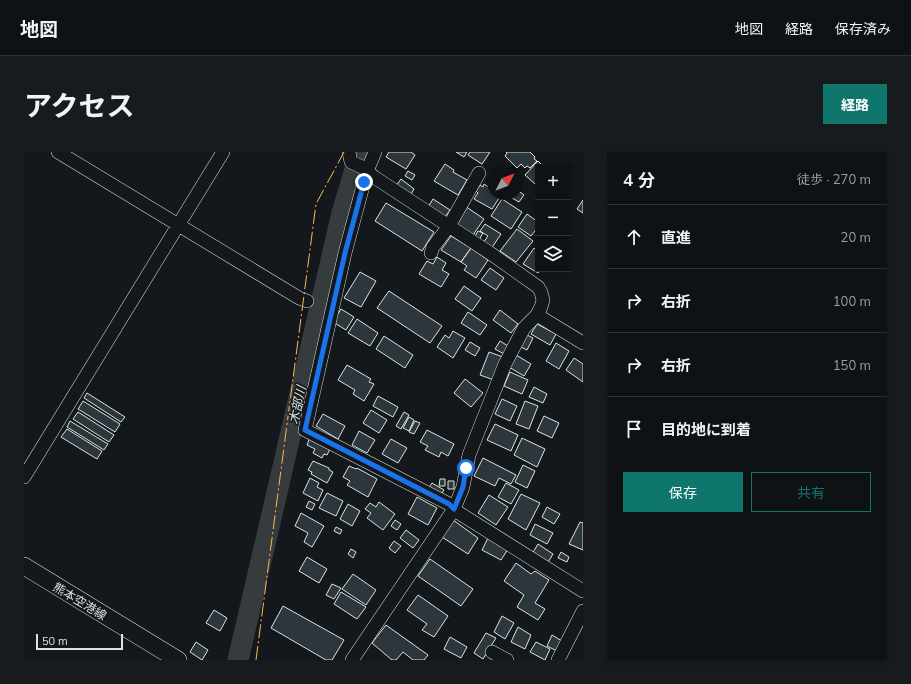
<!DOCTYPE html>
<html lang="ja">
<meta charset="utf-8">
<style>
body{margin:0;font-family:Mulish,"Noto Sans JP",sans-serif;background:#181b1e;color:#f1f3f6}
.controls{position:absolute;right:12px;top:12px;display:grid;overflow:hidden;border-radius:0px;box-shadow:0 2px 6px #0003}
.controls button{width:36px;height:36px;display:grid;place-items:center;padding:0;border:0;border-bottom:1px solid #2f3234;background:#0f1215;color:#f1f3f6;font:20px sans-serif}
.compass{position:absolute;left:463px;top:12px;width:36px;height:36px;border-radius:50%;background:#0f1215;box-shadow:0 2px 6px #0003;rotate:48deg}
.scale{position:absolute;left:12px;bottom:10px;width:87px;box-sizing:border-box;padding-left:4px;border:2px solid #d8e6dc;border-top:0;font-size:11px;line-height:14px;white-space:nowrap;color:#d8e6dc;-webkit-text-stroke:3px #14181c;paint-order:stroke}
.stop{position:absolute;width:12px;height:12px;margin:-9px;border:3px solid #1a73e8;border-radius:50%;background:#fff}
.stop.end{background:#1a73e8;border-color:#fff;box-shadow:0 1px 4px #0008}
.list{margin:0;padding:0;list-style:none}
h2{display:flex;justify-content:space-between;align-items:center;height:52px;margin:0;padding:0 16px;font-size:17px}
h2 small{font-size:13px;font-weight:400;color:#9b9ea0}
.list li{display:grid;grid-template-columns:26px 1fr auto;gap:12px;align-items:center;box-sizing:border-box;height:64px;padding:0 16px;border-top:1px solid #2f3234}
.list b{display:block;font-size:15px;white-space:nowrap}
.list em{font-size:13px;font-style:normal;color:#9b9ea0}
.actions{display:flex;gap:8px;padding:12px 16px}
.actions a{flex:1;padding:9px 0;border:1px solid #0f766e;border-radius:0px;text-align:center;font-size:14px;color:#0f766e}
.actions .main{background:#0f766e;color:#fff}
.icon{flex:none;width:22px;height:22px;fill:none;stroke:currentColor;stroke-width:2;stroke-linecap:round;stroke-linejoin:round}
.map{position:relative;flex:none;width:559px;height:508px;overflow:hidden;border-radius:0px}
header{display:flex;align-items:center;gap:24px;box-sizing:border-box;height:56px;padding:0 20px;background:#0f1215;border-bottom:1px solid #2f3234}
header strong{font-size:19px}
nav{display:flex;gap:22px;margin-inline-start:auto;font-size:14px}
.intro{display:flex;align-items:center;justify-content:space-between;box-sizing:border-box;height:96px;padding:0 24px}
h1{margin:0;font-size:28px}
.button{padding:10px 18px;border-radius:0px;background:#0f766e;color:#fff;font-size:14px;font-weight:700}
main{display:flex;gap:24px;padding:0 24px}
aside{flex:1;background:#0f1215;border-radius:0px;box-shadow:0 2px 6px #0003}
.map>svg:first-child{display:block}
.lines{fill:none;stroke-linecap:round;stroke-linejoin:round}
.river{stroke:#363b3e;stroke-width:21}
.building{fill:#2c363c;stroke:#d8e6dc}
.minor-casing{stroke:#d8e6dc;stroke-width:14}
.major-casing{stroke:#d8e6dc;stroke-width:18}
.minor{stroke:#14181c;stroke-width:13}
.major{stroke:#14181c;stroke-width:17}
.power{stroke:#ffb74d;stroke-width:1;stroke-dasharray:14 3 2 3;stroke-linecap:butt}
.route{stroke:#1a73e8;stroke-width:5}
.labels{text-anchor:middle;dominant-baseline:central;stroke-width:3;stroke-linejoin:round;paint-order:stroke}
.street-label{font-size:12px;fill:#d8e6dc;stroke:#14181c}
.water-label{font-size:13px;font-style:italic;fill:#d8e6dc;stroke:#14181c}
</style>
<header>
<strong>地図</strong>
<nav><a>地図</a><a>経路</a><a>保存済み</a></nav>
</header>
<div class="intro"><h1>アクセス</h1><a class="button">経路</a></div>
<main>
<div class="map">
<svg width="559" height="508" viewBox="0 0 559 508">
<rect width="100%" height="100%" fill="#14181c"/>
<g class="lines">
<path class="river" d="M 214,508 L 318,61 L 336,0"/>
</g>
<path class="building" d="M 365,0 L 387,0 L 391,3 L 382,17 L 362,5 Z
M 432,0 L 443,0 L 440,5 Z
M 446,0 L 466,0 L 458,12 L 444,3 Z
M 482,0 L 506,0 L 511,5 L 510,7 L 513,9 L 506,16 L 503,14 L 501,16 L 497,12 L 493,16 L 481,4 L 483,1 Z
M 514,9 L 520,15 L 514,15 L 514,29 L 511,32 L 501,23 Z
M 421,12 L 430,18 L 429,20 L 443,28 L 434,43 L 410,29 Z
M 384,19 L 391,23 L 388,28 L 381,24 Z
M 377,27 L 390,37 L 386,44 L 372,34 Z
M 460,32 L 469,38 L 469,42 L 477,43 L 468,57 L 450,47 L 454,41 L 452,39 L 456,33 L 459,35 Z
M 493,38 L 500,43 L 495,50 L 488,46 L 490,42 L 493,42 Z
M 409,47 L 426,58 L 419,68 L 403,57 Z
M 478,47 L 498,60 L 487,77 L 467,64 Z
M 559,48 L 559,61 L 553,57 Z
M 362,51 L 410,80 L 398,99 L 351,69 Z
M 441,54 L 460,67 L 449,83 L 433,72 Z
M 503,62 L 514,70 L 514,75 L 507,84 L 494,75 Z
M 461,72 L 477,82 L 467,97 L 459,91 L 464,84 L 456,79 Z
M 493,77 L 509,89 L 492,110 L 476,99 Z
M 454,79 L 459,81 L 454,90 L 449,88 Z
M 427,84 L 447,96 L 437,110 L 417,98 Z
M 447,96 L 464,108 L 452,126 L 440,118 L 443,114 L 437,110 Z
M 510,96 L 514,99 L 514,117 L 517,117 L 514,121 L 499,112 Z
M 413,105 L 422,111 L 418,118 L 425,122 L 417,135 L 395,122 L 403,109 L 409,112 Z
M 466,116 L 480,126 L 472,138 L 457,128 Z
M 336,120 L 352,129 L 337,155 L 320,146 Z
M 440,134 L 457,146 L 448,159 L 431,147 Z
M 365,139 L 418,174 L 406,191 L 353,156 Z
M 317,157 L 330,165 L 322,178 L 309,170 Z
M 476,158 L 494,172 L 487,181 L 469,168 Z
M 444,160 L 463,173 L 456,183 L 437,171 Z
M 333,167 L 354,181 L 346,194 L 324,181 Z
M 513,172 L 532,182 L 526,193 L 507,182 Z
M 429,179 L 441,186 L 429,206 L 413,195 L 421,183 L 425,186 Z
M 501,182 L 509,186 L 503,198 L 495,194 Z
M 360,184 L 389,203 L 381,216 L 352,197 Z
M 476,189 L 484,194 L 480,202 L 471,197 Z
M 446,190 L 456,196 L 451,204 L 441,198 Z
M 532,191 L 545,199 L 535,217 L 522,209 Z
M 465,200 L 479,205 L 470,228 L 456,223 Z
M 492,203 L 507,212 L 500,224 L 485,215 Z
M 550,206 L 559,212 L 559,230 L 542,218 Z
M 323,213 L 347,227 L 345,230 L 350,232 L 340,249 L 329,242 L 331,238 L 314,228 Z
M 486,220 L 504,228 L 498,242 L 480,234 Z
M 441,227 L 459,241 L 447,255 L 430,241 Z
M 510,235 L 523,242 L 519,251 L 505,245 Z
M 63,241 L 101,265 L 97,270 L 60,246 Z
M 354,244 L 374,255 L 369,265 L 349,254 Z
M 478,247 L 493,254 L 486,269 L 471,262 Z
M 59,249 L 96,272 L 91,280 L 54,257 Z
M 501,249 L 514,254 L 505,277 L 492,272 Z
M 347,258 L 363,268 L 355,281 L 339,271 Z
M 54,260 L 90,283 L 85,290 L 49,267 Z
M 380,260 L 385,263 L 377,277 L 372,274 Z
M 299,262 L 321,274 L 314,287 L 292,274 Z
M 520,264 L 535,271 L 528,286 L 513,279 Z
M 385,265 L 390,268 L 385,279 L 379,276 Z
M 46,269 L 84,292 L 80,298 L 43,275 Z
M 391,269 L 396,271 L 390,282 L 385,280 Z
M 471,272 L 494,283 L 487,299 L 463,288 Z
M 43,277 L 78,299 L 73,307 L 37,285 Z
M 403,278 L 430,292 L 424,304 L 417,300 L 415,305 L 401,298 L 404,294 L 396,290 Z
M 335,279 L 351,288 L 343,301 L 328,293 Z
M 286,285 L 307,295 L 303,303 L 300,302 L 298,306 L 289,301 L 291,297 L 283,293 Z
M 498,286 L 521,297 L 513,315 L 490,303 Z
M 367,287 L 383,296 L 374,311 L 358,302 Z
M 459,306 L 492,323 L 487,332 L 475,326 L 471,334 L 450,324 Z
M 289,309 L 305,316 L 305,318 L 309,320 L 303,331 L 287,322 L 288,320 L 284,318 Z
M 499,313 L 511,319 L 503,336 L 491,330 Z
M 325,314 L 332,317 L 333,316 L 353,327 L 344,345 L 323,333 L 326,329 L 319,325 Z
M 286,326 L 295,331 L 293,335 L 299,338 L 294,349 L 279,341 Z
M 416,327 L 421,327 L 421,334 L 415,334 Z
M 424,329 L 430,329 L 430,337 L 424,337 Z
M 408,331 L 420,338 L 416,344 L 404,337 Z
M 482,331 L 495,338 L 487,352 L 474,345 Z
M 303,341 L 319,349 L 312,364 L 295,356 Z
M 497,342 L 516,351 L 502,378 L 484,367 Z
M 465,343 L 484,355 L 472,373 L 454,361 Z
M 393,345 L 413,356 L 404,373 L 384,362 Z
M 285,349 L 291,352 L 288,358 L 282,355 Z
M 355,350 L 371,362 L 359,378 L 343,366 L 347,361 L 341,357 L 346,351 L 352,355 Z
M 324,352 L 336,359 L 328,374 L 316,367 Z
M 523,355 L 536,362 L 530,372 L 518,365 Z
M 277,361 L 300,374 L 288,395 L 280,390 L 284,381 L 271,374 Z
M 371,368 L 377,372 L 373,378 L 367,374 Z
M 429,368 L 454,386 L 444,402 L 418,385 Z
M 556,370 L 559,371 L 559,398 L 545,392 Z
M 511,372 L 529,381 L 523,392 L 506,383 Z
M 312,375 L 318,378 L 316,382 L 310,379 Z
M 382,378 L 395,388 L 389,396 L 376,386 Z
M 464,386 L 484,397 L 477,408 L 458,398 Z
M 370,389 L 377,394 L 371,401 L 365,396 Z
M 514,392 L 529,402 L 523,412 L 508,402 Z
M 327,397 L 332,400 L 329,406 L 324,402 Z
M 537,400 L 545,405 L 543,410 L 534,406 Z
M 283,405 L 303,417 L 295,431 L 275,419 Z
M 406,407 L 449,437 L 437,454 L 394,424 Z
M 492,411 L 507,422 L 511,419 L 525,428 L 511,451 L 521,457 L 514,468 L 493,455 L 500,443 L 480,429 Z
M 329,422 L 352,438 L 342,453 L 318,437 Z
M 308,432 L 317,436 L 310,447 L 302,443 Z
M 317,440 L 342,455 L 333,467 L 310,452 Z
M 394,443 L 424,464 L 410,485 L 398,478 L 403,472 L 383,458 Z
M 259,454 L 320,488 L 308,508 L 302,508 L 247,476 Z
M 190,458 L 203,466 L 196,479 L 182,471 Z
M 478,464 L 490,471 L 481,487 L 470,480 Z
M 362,473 L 404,503 L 400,508 L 389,508 L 379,500 L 372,508 L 368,508 L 348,491 Z
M 494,475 L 507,483 L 501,497 L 487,490 Z
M 462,481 L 472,486 L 459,507 L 450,501 Z
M 528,483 L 538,489 L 533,499 L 523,494 Z
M 426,485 L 443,495 L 437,506 L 420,497 Z
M 172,490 L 184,498 L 178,508 L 166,500 Z
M 512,490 L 526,497 L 521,508 L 506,500 Z"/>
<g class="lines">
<defs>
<path id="minor" d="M 34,0 L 275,146 L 283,149
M 325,0 L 327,10 L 338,15 L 350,25 L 466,101 L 514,135 L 517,140 L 519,148 L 517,155 L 513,163 L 500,176 L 481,212 L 445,303 L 439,335 L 430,357 L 328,508
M 351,0 L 343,19 L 321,101 L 281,278 L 425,352 L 435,361 L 559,439
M 407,101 L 409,95 L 425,74 L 455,21
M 513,163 L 559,191
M 0,325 L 199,0
M 468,500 L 483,508
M 534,508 L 559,459"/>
<path id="major" d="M 0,414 L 154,508"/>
</defs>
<use href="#minor" class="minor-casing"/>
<use href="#major" class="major-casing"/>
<use href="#minor" class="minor"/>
<use href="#major" class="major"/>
<path class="power" d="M 232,508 L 292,52 L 320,0"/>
</g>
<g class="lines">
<path class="route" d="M 340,30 L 321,101 L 281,278 L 425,352 L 430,357 L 439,335 L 442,316"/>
</g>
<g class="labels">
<g class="street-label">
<text transform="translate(56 449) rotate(31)">熊本空港線</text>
</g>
<g class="water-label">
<text transform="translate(273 253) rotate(-77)">木部川</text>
</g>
</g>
</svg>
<div class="controls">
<button>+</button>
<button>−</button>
<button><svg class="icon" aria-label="layers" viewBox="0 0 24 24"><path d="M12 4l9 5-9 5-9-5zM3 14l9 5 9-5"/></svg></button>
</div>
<svg class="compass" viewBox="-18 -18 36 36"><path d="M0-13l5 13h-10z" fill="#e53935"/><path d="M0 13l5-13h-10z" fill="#9b9ea0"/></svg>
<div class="scale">50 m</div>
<div class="stop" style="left:442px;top:316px"></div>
<div class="stop end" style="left:340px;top:30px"></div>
</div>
<aside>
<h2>4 分<small>徒歩 · 270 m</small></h2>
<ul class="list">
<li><svg class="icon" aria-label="ahead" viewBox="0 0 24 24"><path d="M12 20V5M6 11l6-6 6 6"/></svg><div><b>直進</b></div><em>20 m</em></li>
<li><svg class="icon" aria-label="right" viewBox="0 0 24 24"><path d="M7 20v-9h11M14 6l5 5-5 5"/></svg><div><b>右折</b></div><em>100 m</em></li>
<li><svg class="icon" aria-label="right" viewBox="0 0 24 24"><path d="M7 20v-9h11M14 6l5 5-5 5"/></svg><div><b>右折</b></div><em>150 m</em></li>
<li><svg class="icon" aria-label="arrive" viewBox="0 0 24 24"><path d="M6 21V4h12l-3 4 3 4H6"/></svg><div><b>目的地に到着</b></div></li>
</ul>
<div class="actions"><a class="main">保存</a><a>共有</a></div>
</aside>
</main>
